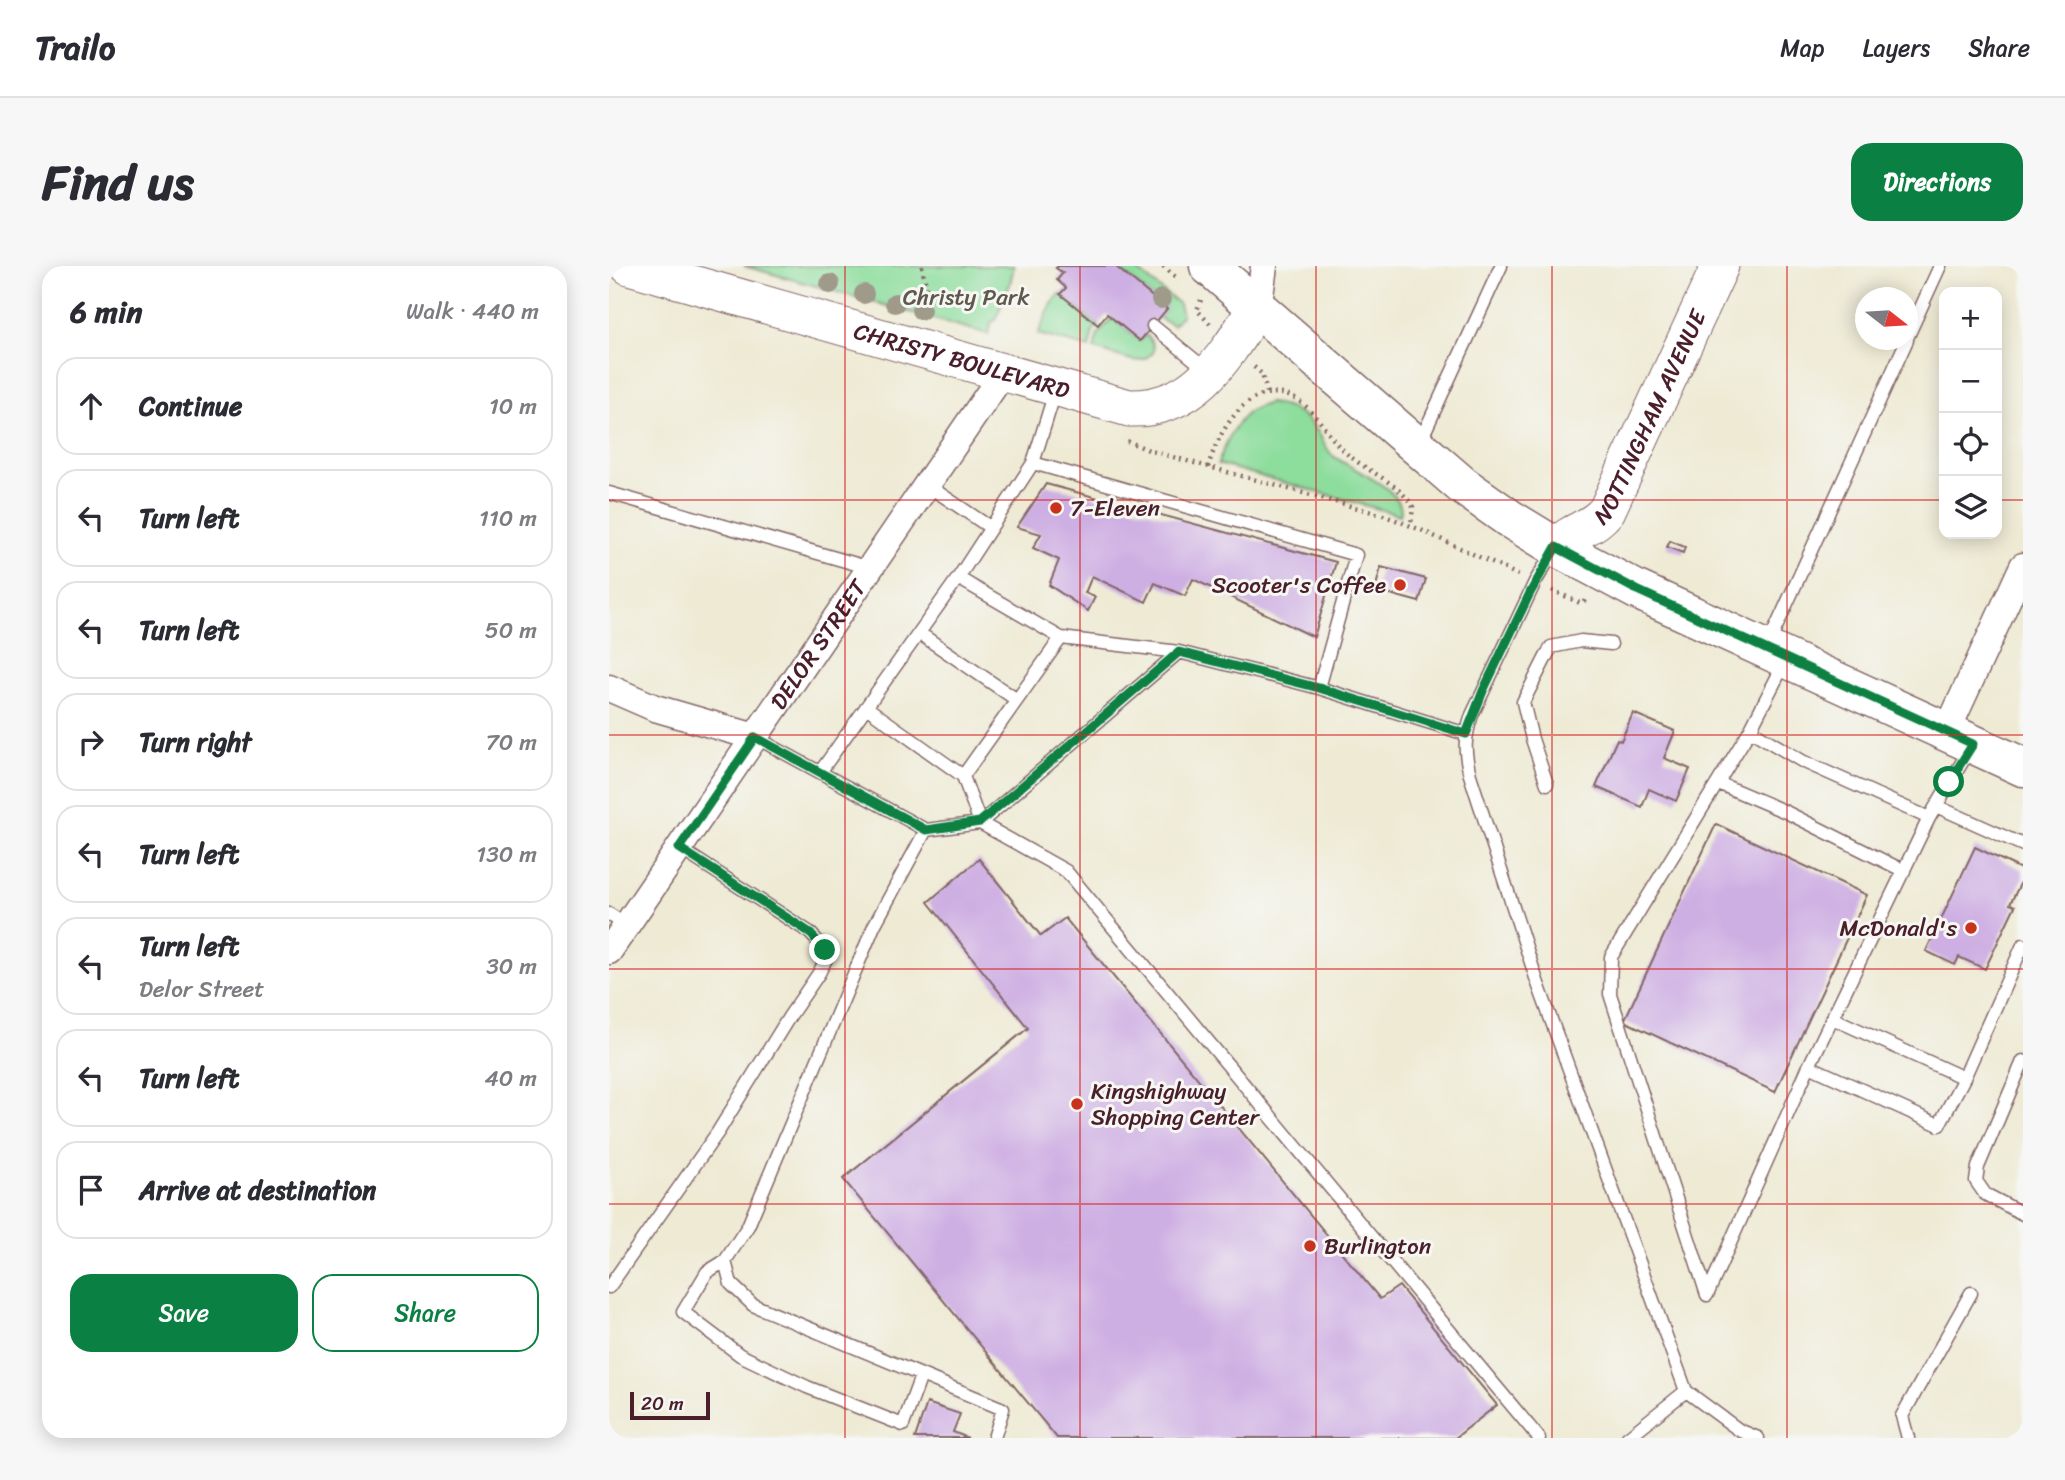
<!DOCTYPE html>
<meta charset="utf-8">
<style>
body{margin:0;font-family:Sriracha,sans-serif;background:#f7f7f7;color:#2b2b33}
.controls{position:absolute;right:21px;top:21px;display:grid;overflow:hidden;border-radius:14px;box-shadow:0 4px 18px #0003}
.controls button{width:63px;height:63px;display:grid;place-items:center;padding:0;border:0;border-bottom:2px solid #e1e1e2;background:#fff;color:#2b2b33;font:35px sans-serif}
.compass{position:absolute;left:1246px;top:21px;width:63px;height:63px;border-radius:50%;background:#fff;box-shadow:0 4px 18px #0003;rotate:107deg}
.scale{position:absolute;left:21px;bottom:18px;width:80px;box-sizing:border-box;padding-left:7px;border:4px solid #4a1f2b;border-top:0;font-size:19px;line-height:24px;white-space:nowrap;color:#4a1f2b;-webkit-text-stroke:5px #f6f6f2;paint-order:stroke}
.stop{position:absolute;width:21px;height:21px;margin:-16px;border:5px solid #0b8043;border-radius:50%;background:#fff}
.stop.end{background:#0b8043;border-color:#fff;box-shadow:0 2px 7px #0008}
.list{margin:0;padding:0;list-style:none}
h2{display:flex;justify-content:space-between;align-items:center;height:91px;margin:0;padding:0 28px;font-size:30px}
h2 small{font-size:23px;font-weight:400;color:#7c7c81}
.list li{display:grid;grid-template-columns:46px 1fr auto;gap:21px;align-items:center;box-sizing:border-box;height:98px;margin:0 14px 14px;padding:0 14px;border:2px solid #e1e1e2;border-radius:21px}
.list b{display:block;font-size:26px;white-space:nowrap}
.list p{margin:0;font-size:23px;white-space:nowrap;color:#7c7c81}
.list em{font-size:23px;font-style:normal;color:#7c7c81}
.actions{display:flex;gap:14px;padding:21px 28px}
.actions a{flex:1;padding:16px 0;border:2px solid #0b8043;border-radius:21px;text-align:center;font-size:24px;color:#0b8043}
.actions .main{background:#0b8043;color:#fff}
.icon{flex:none;width:38px;height:38px;fill:none;stroke:currentColor;stroke-width:2;stroke-linecap:round;stroke-linejoin:round}
.map{position:relative;flex:none;width:1414px;height:1172px;overflow:hidden;border-radius:21px}
header{display:flex;align-items:center;gap:42px;box-sizing:border-box;height:98px;padding:0 35px;background:#fff;border-bottom:2px solid #e1e1e2}
header strong{font-size:33px}
nav{display:flex;gap:38px;margin-inline-start:auto;font-size:24px}
.intro{display:flex;align-items:center;justify-content:space-between;box-sizing:border-box;height:168px;padding:0 42px}
h1{margin:0;font-size:49px}
.button{padding:18px 32px;border-radius:21px;background:#0b8043;color:#fff;font-size:24px;font-weight:700}
main{display:flex;gap:42px;padding:0 42px}
aside{flex:1;background:#fff;border-radius:21px;box-shadow:0 4px 18px #0003}
.map>svg:first-child{display:block}
.green{fill:#8ddd9d;stroke:#6c7e64;stroke-width:2}
.building{fill:#ceafe3}
.lines{fill:none;stroke-linecap:round;stroke-linejoin:round}
.lane-casing{stroke:#836666;stroke-width:15}
.street-casing{stroke:#836666;stroke-width:29}
.secondary-casing{stroke:#836666;stroke-width:39}
.primary-casing{stroke:#836666;stroke-width:41}
.path{stroke:#836666;stroke-width:4.5;stroke-dasharray:2 5;stroke-linecap:butt}
.lane{stroke:#fff;stroke-width:12}
.street{stroke:#fff;stroke-width:26}
.secondary{stroke:#fff;stroke-width:37}
.primary{stroke:#fff;stroke-width:38}
.tree{fill:#9f9a8a}
.route{stroke:#0b8043;stroke-width:9}
.grid{fill:none;stroke:#d62828;stroke-width:2;stroke-opacity:0.55}
.poi-dot{fill:#c8321e;stroke:#f6f6f2;stroke-width:2.5}
.labels{text-anchor:middle;dominant-baseline:central;stroke-width:6;stroke-linejoin:round;paint-order:stroke}
.park-label{font-size:23px;fill:#5e584d;stroke:#f6f6f2}
.street-label{font-size:23px;fill:#4a1f2b;stroke:#f6f6f2}
.poi-label{font-size:23px;fill:#4a1f2b;stroke:#f6f6f2;text-anchor:start}
</style>
<header>
<strong>Trailo</strong>
<nav><a>Map</a><a>Layers</a><a>Share</a></nav>
</header>
<div class="intro"><h1>Find us</h1><a class="button">Directions</a></div>
<main>
<aside>
<h2>6 min<small>Walk · 440 m</small></h2>
<ul class="list">
<li><svg class="icon" aria-label="ahead" viewBox="0 0 24 24"><path d="M12 20V5M6 11l6-6 6 6"/></svg><div><b>Continue</b></div><em>10 m</em></li>
<li><svg class="icon" aria-label="left" viewBox="0 0 24 24"><path d="M17 20v-9H6M10 6l-5 5 5 5"/></svg><div><b>Turn left</b></div><em>110 m</em></li>
<li><svg class="icon" aria-label="left" viewBox="0 0 24 24"><path d="M17 20v-9H6M10 6l-5 5 5 5"/></svg><div><b>Turn left</b></div><em>50 m</em></li>
<li><svg class="icon" aria-label="right" viewBox="0 0 24 24"><path d="M7 20v-9h11M14 6l5 5-5 5"/></svg><div><b>Turn right</b></div><em>70 m</em></li>
<li><svg class="icon" aria-label="left" viewBox="0 0 24 24"><path d="M17 20v-9H6M10 6l-5 5 5 5"/></svg><div><b>Turn left</b></div><em>130 m</em></li>
<li><svg class="icon" aria-label="left" viewBox="0 0 24 24"><path d="M17 20v-9H6M10 6l-5 5 5 5"/></svg><div><b>Turn left</b><p>Delor Street</p></div><em>30 m</em></li>
<li><svg class="icon" aria-label="left" viewBox="0 0 24 24"><path d="M17 20v-9H6M10 6l-5 5 5 5"/></svg><div><b>Turn left</b></div><em>40 m</em></li>
<li><svg class="icon" aria-label="arrive" viewBox="0 0 24 24"><path d="M6 21V4h12l-3 4 3 4H6"/></svg><div><b>Arrive at destination</b></div></li>
</ul>
<div class="actions"><a class="main">Save</a><a>Share</a></div>
</aside>
<div class="map">
<svg width="1414" height="1172" viewBox="0 0 1414 1172">
<rect width="100%" height="100%" fill="#f6f6f2"/>
<filter id="ink" filterUnits="userSpaceOnUse"><feTurbulence type="fractalNoise" baseFrequency=".0143" numOctaves="2"/><feDisplacementMap in="SourceGraphic" scale="14" xChannelSelector="R" yChannelSelector="G"/><feConvolveMatrix kernelMatrix="1 2 1 2 8 2 1 2 1" color-interpolation-filters="sRGB"/></filter>
<filter id="wash" filterUnits="userSpaceOnUse"><feTurbulence type="fractalNoise" baseFrequency=".00686" numOctaves="4" result="noise"/><feDisplacementMap in="SourceGraphic" scale="28" xChannelSelector="R" yChannelSelector="G"/><feGaussianBlur stdDeviation="1.57" result="paint"/><feColorMatrix in="noise" values="0 0 0 0 0 0 0 0 0 0 0 0 0 0 0 0 0 1.4 0 .05"/><feComposite in="paint" operator="in"/></filter>
<g filter="url(#wash)">
<rect width="100%" height="100%" fill="#eeead4"/>
<path class="green" d="M 135,0 L 405,0 L 401,18 L 386,55 L 383,55 L 379,68 Z
M 506,0 L 523,0 L 570,38 L 573,49 L 564,59 L 550,52 L 557,43 Z
M 451,28 L 489,59 L 484,65 L 480,82 L 429,68 L 442,39 Z
M 503,52 L 531,75 L 537,69 C 542,74 546,79 544,87 L 535,93 L 526,95 L 485,83 L 489,68 Z
M 660,137 C 680,140 697,147 709,166 C 714,173 716,182 723,189 C 738,202 800,224 791,249 L 609,198 C 615,180 627,153 643,144 C 648,141 654,139 660,137 Z"/>
<g id="blocks">
<path class="building" d="M 449,0 L 506,0 L 558,43 L 531,75 L 498,48 L 489,59 L 451,28 L 457,22 L 448,14 L 454,7 L 447,2 Z
M 437,218 L 727,296 L 705,371 L 584,313 L 576,330 L 546,317 L 537,336 L 483,310 L 476,327 L 486,331 L 479,345 L 440,319 L 450,294 L 424,282 L 432,268 L 408,261 Z
M 1061,275 L 1076,281 L 1074,287 L 1058,281 Z
M 772,301 L 817,313 L 810,336 L 766,324 Z
M 1024,447 L 1066,465 L 1055,492 L 1081,503 L 1067,535 L 1040,523 L 1033,541 L 987,521 L 1008,473 L 1012,475 Z
M 1107,558 L 1258,629 L 1166,826 L 1015,755 Z
M 1366,581 L 1414,604 L 1414,612 L 1401,638 L 1406,640 L 1376,703 L 1350,691 L 1346,699 L 1317,685 Z
M 370,593 L 432,670 L 456,652 L 771,1033 L 790,1020 L 888,1139 L 846,1172 L 448,1172 L 234,913 L 419,762 L 319,636 Z
M 318,1137 L 351,1148 L 344,1166 L 359,1172 L 306,1172 Z"/>
</g>
</g>
<g filter="url(#ink)">
<use href="#blocks" fill-opacity="0" stroke="#836666" stroke-width="2"/>
<g class="lines">
<defs>
<path id="lane" d="M 544,60 L 598,104
M 1298,72 L 1331,0
M 446,126 L 424,197 L 747,289 L 710,422 L 857,468
M 810,178 L 892,0
M 424,197 L 349,312 L 452,372 L 570,386
M 318,219 L 382,262
M 0,227 L 261,302
M 946,283 L 926,316 L 863,449 C 855,473 855,484 861,509 L 928,715 L 1077,1125 L 1130,1164 L 1149,1172
M 310,367 L 408,434
M 1159,379 L 1298,74
M 257,441 L 354,510 L 371,557 L 570,386 L 710,422
M 1141,464 L 1176,396
M 146,471 L 317,564 L 265,660 L 139,960 L 116,995 L 122,1018 L 144,1039 L 394,1143 L 385,1172
M 211,506 L 349,312
M 354,510 L 452,372
M 1109,517 L 1177,546 L 1295,605
M 938,518 L 923,473 L 914,436 L 942,381 L 972,375 L 1002,378
M 1327,540 L 1414,579
M 1320,552 L 1193,495 L 1141,464 L 1002,691 L 1001,728 L 1098,1029 L 1200,800 L 1320,552 L 1362,481
M 317,564 L 371,557 L 457,605 L 930,1172
M 0,648 L 17,659
M 1223,752 L 1355,812 L 1414,679
M 1414,795 L 1369,901 L 1367,915 L 1376,928 L 1414,948
M 1200,800 L 1330,859 L 1355,812
M 116,995 L 98,1006 L 74,1046 L 131,1089 L 198,1121 L 294,1159 L 312,1110
M 0,1021 L 109,866 L 180,751 L 210,707 L 218,691 L 217,684 L 200,666 L 70,582
M 1018,1172 L 1077,1125
M 1299,1172 L 1293,1150 L 1362,1027"/>
<g id="street">
<path d="M 647,42 L 651,30 L 655,0"/>
<path d="M 0,422 L 46,442 L 146,471"/>
<path d="M 1338,465 L 1414,300"/>
<path id="s1" d="M 0,685 L 394,107"/>
</g>
<g id="secondary">
<path id="s2" d="M 20,0 L 520,142 C 586,144 616,91 647,42"/>
<path id="s3" d="M 947,281 C 962,264 984,263 998,244 L 1111,0"/>
</g>
<path id="primary" d="M 600,0 L 809,181 L 853,219 L 901,253 L 947,281 L 1028,324 L 1414,501"/>
</defs>
<use href="#lane" class="lane-casing"/>
<use href="#street" class="street-casing"/>
<use href="#secondary" class="secondary-casing"/>
<use href="#primary" class="primary-casing"/>
<path class="path" d="M 313,0 L 321,39
M 554,0 L 569,13
M 592,34 L 588,44 L 601,58
M 645,101 L 653,108 L 658,127
M 518,175 L 542,185 L 774,249 L 812,264 L 909,309
M 599,201 C 612,156 651,99 700,143 C 713,156 721,172 734,184 C 756,206 788,214 804,241 L 802,259
M 943,324 L 971,337 L 975,336 L 977,331"/>
<use href="#lane" class="lane"/>
<use href="#street" class="street"/>
<use href="#secondary" class="secondary"/>
<use href="#primary" class="primary"/>
</g>
<g class="tree">
<circle cx="221" cy="18" r="10"/>
<circle cx="255" cy="28" r="10"/>
<circle cx="552" cy="33" r="10"/>
<circle cx="286" cy="37" r="10"/>
<circle cx="312" cy="44" r="10"/>
</g>
</g>
<g class="lines" filter="url(#ink)">
<path class="route" d="M 216,684 L 200,666 L 70,582 L 146,471 L 317,564 L 371,556 L 570,386 L 710,422 L 857,468 L 874,425 L 921,327 L 947,281 L 1028,324 L 1364,478 L 1340,516"/>
</g>
<path class="grid" d="M 236,0 L 236,1172M 471,0 L 471,1172M 707,0 L 707,1172M 943,0 L 943,1172M 1178,0 L 1178,1172M 0,234 L 1335,234M 1388,234 L 1414,234M 0,469 L 1414,469M 0,703 L 1414,703M 0,938 L 1414,938"/>
<g class="poi-dot">
<circle cx="447" cy="242" r="7"/>
<circle cx="791" cy="319" r="7"/>
<circle cx="1362" cy="662" r="7"/>
<circle cx="468" cy="838" r="7"/>
<circle cx="701" cy="980" r="7"/>
</g>
<g class="labels">
<g class="park-label">
<text x="357" y="31">Christy Park</text>
</g>
<g class="street-label">
<text stroke="none"><textPath href="#s2" startOffset="346">CHRISTY BOULEVARD</textPath></text>
<text stroke="none"><textPath href="#s3" startOffset="166">NOTTINGHAM AVENUE</textPath></text>
<text stroke="none"><textPath href="#s1" startOffset="371">DELOR STREET</textPath></text>
</g>
<g class="poi-label">
<text x="461" y="242">7-Eleven</text>
<text x="777" y="319" text-anchor="end">Scooter's Coffee</text>
<text x="1348" y="662" text-anchor="end">McDonald's</text>
<text x="482" y="825">Kingshighway<tspan x="482" dy="26">Shopping Center</tspan></text>
<text x="715" y="980">Burlington</text>
</g>
</g>
</svg>
<div class="controls">
<button>+</button>
<button>−</button>
<button><svg class="icon" aria-label="locate" viewBox="0 0 24 24"><circle cx="12" cy="12" r="6"/><path d="M12 2v4M12 18v4M2 12h4M18 12h4"/></svg></button>
<button><svg class="icon" aria-label="layers" viewBox="0 0 24 24"><path d="M12 4l9 5-9 5-9-5zM3 14l9 5 9-5"/></svg></button>
</div>
<svg class="compass" viewBox="-18 -18 36 36"><path d="M0-13l5 13h-10z" fill="#e53935"/><path d="M0 13l5-13h-10z" fill="#7c7c81"/></svg>
<div class="scale">20 m</div>
<div class="stop" style="left:1340px;top:516px"></div>
<div class="stop end" style="left:216px;top:684px"></div>
</div>
</main>
